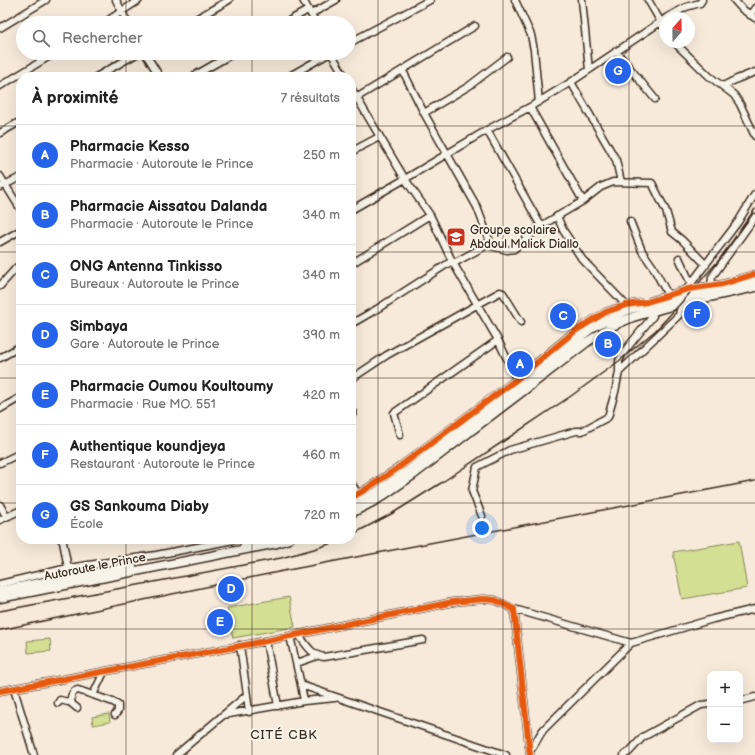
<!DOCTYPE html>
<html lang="fr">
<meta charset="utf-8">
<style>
body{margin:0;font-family:"Balsamiq Sans",sans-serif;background:#f2f2f2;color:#222}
.controls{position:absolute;right:12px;bottom:12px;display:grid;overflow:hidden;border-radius:8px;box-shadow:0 4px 16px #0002}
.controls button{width:36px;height:36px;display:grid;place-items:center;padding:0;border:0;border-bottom:1px solid #e0e0e0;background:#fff;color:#222;font:20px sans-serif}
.compass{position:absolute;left:659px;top:12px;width:36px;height:36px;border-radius:50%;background:#fff;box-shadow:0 4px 16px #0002;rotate:20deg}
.you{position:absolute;left:482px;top:528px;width:14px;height:14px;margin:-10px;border:3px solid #fff;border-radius:50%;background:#1a73e8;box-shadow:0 0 0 6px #1a73e833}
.badge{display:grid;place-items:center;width:26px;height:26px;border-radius:50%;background:#2563eb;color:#fff;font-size:13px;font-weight:700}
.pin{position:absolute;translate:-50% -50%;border:2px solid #fff;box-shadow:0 1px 4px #0006}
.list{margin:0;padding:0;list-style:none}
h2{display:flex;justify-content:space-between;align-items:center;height:52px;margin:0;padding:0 16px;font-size:17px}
h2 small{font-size:13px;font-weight:400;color:#767676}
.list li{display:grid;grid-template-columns:26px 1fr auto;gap:12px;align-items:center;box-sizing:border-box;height:60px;padding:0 16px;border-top:1px solid #e0e0e0}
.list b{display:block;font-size:15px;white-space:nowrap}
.list p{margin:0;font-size:13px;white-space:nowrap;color:#767676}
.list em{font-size:13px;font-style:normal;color:#767676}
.icon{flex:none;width:22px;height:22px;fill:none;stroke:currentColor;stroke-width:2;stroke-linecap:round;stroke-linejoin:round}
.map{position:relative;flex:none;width:755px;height:755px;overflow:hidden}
.search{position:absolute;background:#fff;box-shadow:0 4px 16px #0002;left:16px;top:16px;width:340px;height:44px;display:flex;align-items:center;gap:10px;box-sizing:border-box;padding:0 14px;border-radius:22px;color:#767676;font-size:15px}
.panel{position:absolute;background:#fff;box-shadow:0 4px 16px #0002;left:16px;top:72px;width:340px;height:472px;border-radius:16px}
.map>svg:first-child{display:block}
.green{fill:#d3e093;stroke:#878558}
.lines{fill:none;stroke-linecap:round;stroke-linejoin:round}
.minor-casing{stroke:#3b2a1e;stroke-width:9}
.major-casing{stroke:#3b2a1e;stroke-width:11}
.minor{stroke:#f7f3e8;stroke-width:6}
.major{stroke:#f7f3e8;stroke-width:8}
.rail{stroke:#3b2a1e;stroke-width:1.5}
.cycleway-casing{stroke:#f7f3e8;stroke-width:8}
.cycleway{stroke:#e8590c;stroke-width:6}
.grid{fill:none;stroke:#3b2a1e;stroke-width:1;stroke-opacity:0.55}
.labels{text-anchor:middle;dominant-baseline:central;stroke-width:4;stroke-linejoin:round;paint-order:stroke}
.poi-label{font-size:12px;fill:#3b2a1e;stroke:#f7f3e8;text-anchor:start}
.street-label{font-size:12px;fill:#3b2a1e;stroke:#f7f3e8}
.neighbourhood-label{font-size:13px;letter-spacing:1px;fill:#3b2a1e;stroke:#f7f3e8}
</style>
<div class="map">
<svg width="755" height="755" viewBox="0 0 755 755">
<rect width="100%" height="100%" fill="#f7eadb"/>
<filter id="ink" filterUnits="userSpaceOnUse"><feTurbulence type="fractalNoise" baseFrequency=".025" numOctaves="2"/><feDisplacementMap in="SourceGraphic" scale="8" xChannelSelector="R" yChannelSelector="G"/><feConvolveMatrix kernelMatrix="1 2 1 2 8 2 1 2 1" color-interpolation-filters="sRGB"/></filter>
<g filter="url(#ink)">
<path class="green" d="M 739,541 L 747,588 L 682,599 L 673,552 Z
M 289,597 L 295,627 L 233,638 L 227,608 Z
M 50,639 L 51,651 L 28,653 L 27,641 Z
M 109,714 L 110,722 L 93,725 L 92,717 Z"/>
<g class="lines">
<defs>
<path id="minor" d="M 116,0 L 128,23
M 303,0 L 316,23
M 515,0 L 531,35 L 534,50 L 539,102
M 582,0 L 589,70
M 648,0 L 665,29
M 734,0 L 742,9 L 755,18
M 311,14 L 336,0
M 750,15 L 755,8
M 666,18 L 686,7 L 700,3 L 702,0
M 104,23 L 139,0
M 189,23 L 229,0
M 285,23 L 308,10
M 0,28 L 46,0
M 674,42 L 709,76 L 734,95 L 740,104 L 755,136
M 349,43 L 430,0
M 616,51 L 655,99
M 145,53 L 160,77
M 331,53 L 345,77
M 403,71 L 424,113 L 477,207 L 489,239 L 487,245 L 454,263
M 96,77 L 138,53
M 192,77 L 234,53
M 288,77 L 330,53
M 571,82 L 616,160 L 621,182
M 0,86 L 55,53
M 723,86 L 737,79 L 755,72
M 351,88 L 405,179 L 430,215 L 452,261 L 498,340 L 518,382
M 356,98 L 475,26
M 530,107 L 583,201
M 424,113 L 469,86 L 507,57
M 487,130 L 541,226
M 0,133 L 21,121
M 351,152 L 379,137
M 0,176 L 21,210
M 0,187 L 21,177
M 351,210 L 405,179 L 487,130 L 530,107 L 571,82 L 665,19
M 557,216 L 563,230 L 582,259 L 628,307
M 630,221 L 642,251 L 653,267 L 668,295
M 0,242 L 21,230
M 487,245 L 507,250 L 514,249 L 541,226 L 583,201 L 601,187 L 613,182 L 652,183 L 666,211 L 672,232 L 682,240 L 706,265
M 679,258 L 691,284
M 351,264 L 430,215
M 0,286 L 17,267
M 711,286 L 712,277 L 755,217
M 686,290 L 738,222 L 755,194
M 650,301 L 688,289 L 723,284 L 755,274
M 351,324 L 377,309 L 452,261
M 0,358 L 21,346
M 619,372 L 679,315 L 680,310 L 688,302
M 351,379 L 387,355 L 500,292 L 503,293 L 521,322
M 0,409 L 21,397
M 351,410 L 353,413
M 400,435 L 394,413 L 498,340
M 0,463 L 21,453
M 351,483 L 358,494
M 351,498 L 363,491 L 395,470 L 517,379 L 575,331 L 606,312 L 626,305 L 641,303
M 0,505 L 6,516
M 482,516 L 472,491 L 477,467 L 510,450 L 576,431 L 582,431 L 608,417 L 615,392 L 619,372 L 619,361 L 623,353 L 653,316 L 652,311
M 0,520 L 21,510
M 61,539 L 63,542 L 68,568
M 0,584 L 68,568 L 156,555 L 239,539
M 514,609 L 631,643
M 298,634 C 306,644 311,655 324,657 L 423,640
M 290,636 L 301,685 L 506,755
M 266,641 L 278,706
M 297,663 L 317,656
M 301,685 L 304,701
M 14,689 L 34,755
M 0,691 L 266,641 L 453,602 L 483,599 L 495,600 L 514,609 L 530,755
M 93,695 L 113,702 L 118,705 L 118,711 L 115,715
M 247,695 L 249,712
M 740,701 L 755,697
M 58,703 L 60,700 L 68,702 L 71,701
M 77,708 L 72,704 C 70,698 71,691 78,690 L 93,695 L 104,672
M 223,715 L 304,701 L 335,698
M 530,751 C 536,744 538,736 544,729 L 631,643 L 713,619 L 755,609
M 176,755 L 247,695 L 240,645
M 624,755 L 629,752 L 643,737 L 701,705 L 710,704"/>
<path id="major" d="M 351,506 L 375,493 L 409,470 L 593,327 L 630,309 L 743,283 L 755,279
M 351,513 L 378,499 L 413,475 L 587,342 L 612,326 L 633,317 L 681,303 L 755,287
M 245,544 L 268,539
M 0,591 L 69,577 L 132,567
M 0,598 L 277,543 L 289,539"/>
</defs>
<use href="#minor" class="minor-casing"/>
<use href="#major" class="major-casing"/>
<use href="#minor" class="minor"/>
<use href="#major" class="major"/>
<path class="rail" d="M 351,535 L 393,513 L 441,483 L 571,396 L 619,361 L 656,330 L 681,303 L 719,260 L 755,209
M 0,611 L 281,558 L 314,549 L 344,539
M 0,630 L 283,571 L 755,481"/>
<defs>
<path id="cycleway" d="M 351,498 L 363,491 L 395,470 L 517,379 L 575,331 L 606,312 L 626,305 L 647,302 L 688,289 L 723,284 L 755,274
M 0,691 L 266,641 L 453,602 L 483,599 L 495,600 L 514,609 L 530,755"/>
</defs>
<use href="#cycleway" class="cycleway-casing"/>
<use href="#cycleway" class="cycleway"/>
</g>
</g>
<path class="grid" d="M 126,0 L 126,23M 252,0 L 252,23M 378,0 L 378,755M 503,0 L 503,755M 629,0 L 629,755M 126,53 L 126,77M 252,53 L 252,77M 0,126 L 21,126M 351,126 L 755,126M 0,252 L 21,252M 351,252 L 755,252M 0,378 L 21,378M 351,378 L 755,378M 0,503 L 21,503M 351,503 L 755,503M 126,539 L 126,755M 252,539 L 252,755M 0,629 L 755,629"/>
<defs>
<symbol id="school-square" viewBox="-11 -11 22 22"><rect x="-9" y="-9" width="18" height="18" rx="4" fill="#c8321e" stroke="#f7f3e8"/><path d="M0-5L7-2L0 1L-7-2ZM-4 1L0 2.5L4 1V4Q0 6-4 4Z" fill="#fff"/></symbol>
</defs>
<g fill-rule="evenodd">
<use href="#school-square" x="445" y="226" width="22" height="22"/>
</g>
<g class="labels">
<g class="poi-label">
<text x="470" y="230">Groupe scolaire<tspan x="470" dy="14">Abdoul Malick Diallo</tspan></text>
</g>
<g class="street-label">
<text transform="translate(95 567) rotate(-11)">Autoroute le Prince</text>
</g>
<g class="neighbourhood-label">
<text x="284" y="735">CITÉ CBK</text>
</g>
</g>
</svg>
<div class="controls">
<button>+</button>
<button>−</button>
</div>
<svg class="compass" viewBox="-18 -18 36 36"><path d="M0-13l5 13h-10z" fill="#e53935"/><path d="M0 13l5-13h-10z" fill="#767676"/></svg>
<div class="you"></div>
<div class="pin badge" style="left:520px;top:364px">A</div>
<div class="pin badge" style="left:608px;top:344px">B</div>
<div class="pin badge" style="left:563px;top:316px">C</div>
<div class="pin badge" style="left:231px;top:589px">D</div>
<div class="pin badge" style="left:220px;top:622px">E</div>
<div class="pin badge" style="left:697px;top:314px">F</div>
<div class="pin badge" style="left:618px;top:71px">G</div>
<div class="search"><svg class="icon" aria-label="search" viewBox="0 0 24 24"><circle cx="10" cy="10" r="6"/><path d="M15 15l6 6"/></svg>Rechercher</div>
<section class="panel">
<h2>À proximité<small>7 résultats</small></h2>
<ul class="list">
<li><span class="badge">A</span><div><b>Pharmacie Kesso</b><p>Pharmacie · Autoroute le Prince</p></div><em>250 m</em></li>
<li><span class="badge">B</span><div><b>Pharmacie Aissatou Dalanda</b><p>Pharmacie · Autoroute le Prince</p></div><em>340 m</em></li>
<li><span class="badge">C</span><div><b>ONG Antenna Tinkisso</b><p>Bureaux · Autoroute le Prince</p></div><em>340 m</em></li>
<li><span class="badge">D</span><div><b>Simbaya</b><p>Gare · Autoroute le Prince</p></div><em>390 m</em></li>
<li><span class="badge">E</span><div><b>Pharmacie Oumou Koultoumy</b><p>Pharmacie · Rue MO. 551</p></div><em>420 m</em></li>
<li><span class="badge">F</span><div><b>Authentique koundjeya</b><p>Restaurant · Autoroute le Prince</p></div><em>460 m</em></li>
<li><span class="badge">G</span><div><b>GS Sankouma Diaby</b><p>École</p></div><em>720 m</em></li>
</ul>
</section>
</div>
